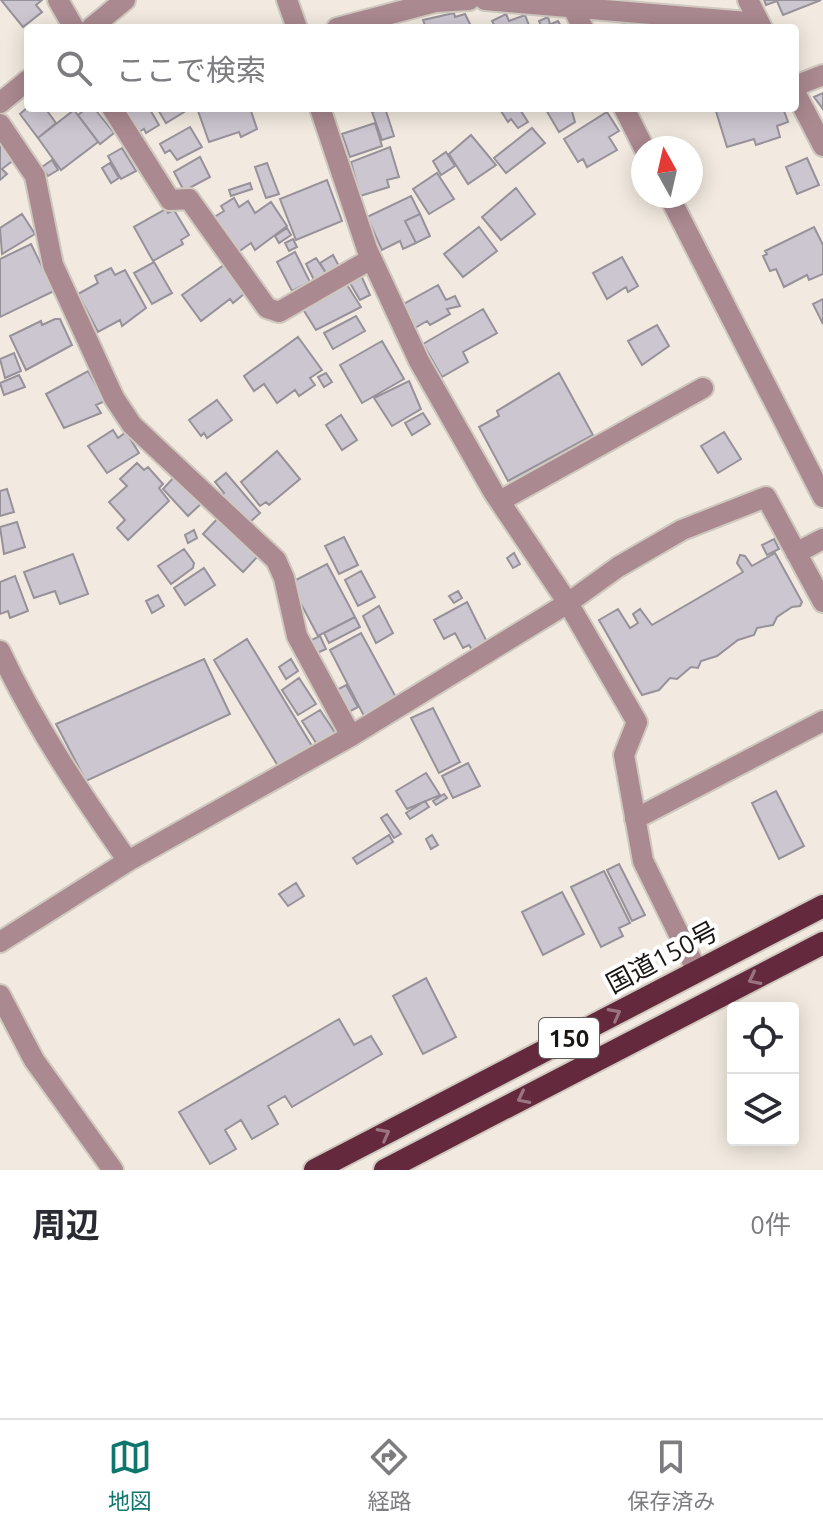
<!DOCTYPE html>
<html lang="ja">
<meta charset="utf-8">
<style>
body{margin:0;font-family:Ubuntu,"Noto Sans JP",sans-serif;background:#f7f7f7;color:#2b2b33}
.controls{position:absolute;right:24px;bottom:24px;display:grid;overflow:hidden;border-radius:8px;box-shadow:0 4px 20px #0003}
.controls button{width:72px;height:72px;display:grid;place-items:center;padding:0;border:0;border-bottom:2px solid #e1e1e2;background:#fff;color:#2b2b33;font:40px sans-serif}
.compass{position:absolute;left:631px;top:136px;width:72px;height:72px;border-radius:50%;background:#fff;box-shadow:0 4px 20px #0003;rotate:352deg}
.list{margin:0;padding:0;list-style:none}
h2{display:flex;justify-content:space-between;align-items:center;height:104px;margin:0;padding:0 32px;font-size:34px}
h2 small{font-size:26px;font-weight:400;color:#7c7c81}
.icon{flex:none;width:44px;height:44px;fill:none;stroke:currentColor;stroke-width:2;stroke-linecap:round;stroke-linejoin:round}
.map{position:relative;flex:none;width:823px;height:1170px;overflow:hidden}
.search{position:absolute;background:#fff;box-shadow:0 4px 20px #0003;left:24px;right:24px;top:24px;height:88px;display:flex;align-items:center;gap:20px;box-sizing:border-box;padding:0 28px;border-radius:8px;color:#7c7c81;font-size:30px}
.sheet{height:248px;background:#fff}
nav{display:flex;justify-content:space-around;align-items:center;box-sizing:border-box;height:112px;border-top:2px solid #e1e1e2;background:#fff;font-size:22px;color:#7c7c81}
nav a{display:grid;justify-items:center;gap:4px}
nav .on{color:#0f766e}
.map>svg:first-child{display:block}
.building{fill:#ccc6d0;stroke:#97919a;stroke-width:2}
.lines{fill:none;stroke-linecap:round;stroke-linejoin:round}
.minor-casing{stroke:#cfc8bf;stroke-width:24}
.tertiary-casing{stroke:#cfc8bf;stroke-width:24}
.trunk-casing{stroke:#cfc8bf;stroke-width:26}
.minor{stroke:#aa8990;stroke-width:20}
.tertiary{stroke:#aa8990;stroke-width:20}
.trunk{stroke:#64293c;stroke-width:22}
.oneway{stroke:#9a7480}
.labels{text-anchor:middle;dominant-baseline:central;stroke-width:8;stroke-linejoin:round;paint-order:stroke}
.shield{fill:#fff;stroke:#5e5c5a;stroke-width:2}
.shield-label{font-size:24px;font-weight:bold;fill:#191613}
.street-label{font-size:26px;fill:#191613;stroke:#fff}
</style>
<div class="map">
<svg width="823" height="1170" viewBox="0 0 823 1170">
<rect width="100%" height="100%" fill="#f2eae0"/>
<path class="building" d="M 1,0 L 42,0 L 36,5 L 42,12 L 23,27 Z
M 764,0 L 821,0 L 783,15 L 777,1 L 766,5 Z
M 454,13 L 455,17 L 465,14 L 472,28 L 426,28 L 423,20 Z
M 506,14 L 509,21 L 525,15 L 530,28 L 496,28 L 492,21 Z
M 548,17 L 550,24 L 542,28 L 539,21 Z
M 558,21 L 562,28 L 542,28 Z
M 632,23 L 633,28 L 608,28 L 608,27 Z
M 823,93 L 823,109 L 814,97 Z
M 28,107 L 45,108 L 56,123 L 38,138 L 20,114 Z
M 87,108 L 94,108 L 114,133 L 100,144 L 78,115 Z
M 128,108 L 149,108 L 159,125 L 146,133 L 144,129 L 137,133 L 122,111 Z
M 157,108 L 189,108 L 189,109 L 166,123 Z
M 197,108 L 250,108 L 257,129 L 241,137 L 239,132 L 209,142 Z
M 385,108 L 394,136 L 382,140 L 372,112 Z
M 499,108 L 519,108 L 528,122 L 518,128 L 511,119 L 508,122 Z
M 545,108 L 571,108 L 575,122 L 559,132 Z
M 715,108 L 783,108 L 788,122 L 777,126 L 780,137 L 756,145 L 754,139 L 727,147 Z
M 74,110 L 98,142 L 61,170 L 38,138 Z
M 607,112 L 619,131 L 609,137 L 617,150 L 587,167 L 583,159 L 578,162 L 564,139 Z
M 375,123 L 382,146 L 350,157 L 342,134 Z
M 190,127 L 202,147 L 177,160 L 170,150 L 165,153 L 160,144 Z
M 532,128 L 545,143 L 506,173 L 494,158 Z
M 471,135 L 496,165 L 468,184 L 449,154 Z
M 0,140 L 15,159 L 2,169 L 7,174 L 0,180 Z
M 390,147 L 399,177 L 387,180 L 389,187 L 360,196 L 351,162 Z
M 122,148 L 136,171 L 121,179 L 108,156 Z
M 446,152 L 455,166 L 441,175 L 433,161 Z
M 200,157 L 210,177 L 184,191 L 174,172 Z
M 807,158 L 819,185 L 797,194 L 786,167 Z
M 52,160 L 58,170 L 48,176 L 42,167 Z
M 110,163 L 119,178 L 111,183 L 102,168 Z
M 267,163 L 279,194 L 266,198 L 255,167 Z
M 437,173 L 454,199 L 429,214 L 413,189 Z
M 327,180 L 342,221 L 296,240 L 280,199 Z
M 250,183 L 252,189 L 231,196 L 229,190 Z
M 516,188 L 535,214 L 501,240 L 482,217 Z
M 411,196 L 420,214 L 405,221 L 416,243 L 403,249 L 400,241 L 382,250 L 367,217 Z
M 234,198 L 239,207 L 248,201 L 255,213 L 271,202 L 287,226 L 255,250 L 251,243 L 234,255 L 211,219 L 224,211 L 221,206 Z
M 166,209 L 168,213 L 174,210 L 189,235 L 181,240 L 183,244 L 153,261 L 134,227 Z
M 22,214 L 35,234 L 2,254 L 0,228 Z
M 420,214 L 430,236 L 416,243 L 405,221 Z
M 479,227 L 497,251 L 463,277 L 444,254 Z
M 814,227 L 823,245 L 823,274 L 809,280 L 807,275 L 784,287 L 776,269 L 770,271 L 763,256 L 767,254 L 765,251 Z
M 287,228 L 291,235 L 279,243 L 275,236 Z
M 293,239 L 297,247 L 289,251 L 285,243 Z
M 31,244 L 54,291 L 0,317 L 0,259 Z
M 295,252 L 310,282 L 292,291 L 277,262 Z
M 333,255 L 339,266 L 326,273 L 320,263 Z
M 622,257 L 638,286 L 628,292 L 626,287 L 607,299 L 593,273 Z
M 316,258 L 326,273 L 314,280 L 306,264 Z
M 154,262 L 172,293 L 152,304 L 134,273 Z
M 224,265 L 244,294 L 233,303 L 230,299 L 201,321 L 182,295 Z
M 111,268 L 115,275 L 125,270 L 146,308 L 122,326 L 120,320 L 98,332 L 78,294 L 98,283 L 95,276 Z
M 359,271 L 370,295 L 360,300 L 347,278 Z
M 344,280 L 361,307 L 316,330 L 301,306 Z
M 438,285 L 446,300 L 455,296 L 460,306 L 447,309 L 450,314 L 430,325 L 427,321 L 415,328 L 402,305 Z
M 823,299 L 823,324 L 813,304 Z
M 483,309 L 497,333 L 463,352 L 468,362 L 442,377 L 423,344 Z
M 356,316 L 365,331 L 333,349 L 324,333 Z
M 55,319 L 60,319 L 72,345 L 26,370 L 10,336 L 41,321 L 42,325 Z
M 657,325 L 669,346 L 642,365 L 628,341 Z
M 298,337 L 322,370 L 310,378 L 315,385 L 299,396 L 295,390 L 277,403 L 264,384 L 254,391 L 244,376 Z
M 382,341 L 404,379 L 362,403 L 340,365 Z
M 14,353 L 21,371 L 5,378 L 0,359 Z
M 88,371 L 105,401 L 96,405 L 101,413 L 64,428 L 46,394 Z
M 326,373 L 332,382 L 324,387 L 318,377 Z
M 559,373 L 593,435 L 508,481 L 479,427 L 499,416 L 497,411 Z
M 19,375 L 25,387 L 4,395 L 0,383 Z
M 409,381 L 421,409 L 392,426 L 374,398 Z
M 217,400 L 232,420 L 207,438 L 204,433 L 201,436 L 189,420 Z
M 423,413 L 430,424 L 412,435 L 405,423 Z
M 341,415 L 357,440 L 342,450 L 326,425 Z
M 113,430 L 118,438 L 126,432 L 139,453 L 107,473 L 88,446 Z
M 724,432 L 741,459 L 718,473 L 701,446 Z
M 277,451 L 300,479 L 269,505 L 266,502 L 260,506 L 241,482 Z
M 137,463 L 144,470 L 148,467 L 163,484 L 159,488 L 169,501 L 128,540 L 117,528 L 125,520 L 109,502 L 127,486 L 120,479 Z
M 226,473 L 260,513 L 248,524 L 220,497 L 224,493 L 215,482 Z
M 176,475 L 203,502 L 188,516 L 163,489 Z
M 7,489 L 14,512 L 0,516 L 0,491 Z
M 219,517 L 261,553 L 243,572 L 203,534 Z
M 17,522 L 25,547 L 4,554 L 0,527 Z
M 194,530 L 197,538 L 188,543 L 185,535 Z
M 344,537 L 358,565 L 339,574 L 325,546 Z
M 774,539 L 779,549 L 767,555 L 762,545 Z
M 184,549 L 194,563 L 193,568 L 171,584 L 158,566 Z
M 514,553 L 520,564 L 513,568 L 507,558 Z
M 775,553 L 802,602 L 800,606 L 792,607 L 777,617 L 773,625 L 757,628 L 754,635 L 738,640 L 717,656 L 701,661 L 698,668 L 691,667 L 677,679 L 670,678 L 659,690 L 642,695 L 599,620 L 618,609 L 630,628 L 638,623 L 633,614 L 640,609 L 652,625 L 743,572 L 737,563 L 740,555 L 745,556 L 752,566 Z
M 73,554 L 88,594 L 60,604 L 55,591 L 34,598 L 24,572 Z
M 327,564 L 355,617 L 318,636 L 290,583 Z
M 204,568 L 215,585 L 185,605 L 174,588 Z
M 361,571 L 375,597 L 358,606 L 345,580 Z
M 15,576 L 28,611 L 10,618 L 8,611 L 0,614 L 0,582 Z
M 458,591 L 462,598 L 454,603 L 449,596 Z
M 158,595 L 164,606 L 152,613 L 146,601 Z
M 467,602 L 487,642 L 472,650 L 469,645 L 463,648 L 455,633 L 444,639 L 434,620 Z
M 379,606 L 393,633 L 376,643 L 363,616 Z
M 355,617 L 360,627 L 329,643 L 324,633 Z
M 361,633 L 398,701 L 365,718 L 330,650 Z
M 320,636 L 326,649 L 313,655 L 307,642 Z
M 247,639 L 312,746 L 278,766 L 214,660 Z
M 204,659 L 230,714 L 86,781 L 56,724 Z
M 291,659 L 298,671 L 286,679 L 279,667 Z
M 299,678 L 316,704 L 298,715 L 282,690 Z
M 346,685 L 358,707 L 345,714 L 333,692 Z
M 433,708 L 460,762 L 439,773 L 411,718 Z
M 320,710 L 336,734 L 318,746 L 302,721 Z
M 468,763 L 480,786 L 453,798 L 442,776 Z
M 426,773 L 440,795 L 407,809 L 396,791 Z
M 776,791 L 804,846 L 779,859 L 752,803 Z
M 444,794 L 447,798 L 436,805 L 433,801 Z
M 425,801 L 429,807 L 410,819 L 406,813 Z
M 387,814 L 401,834 L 394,838 L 381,818 Z
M 389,835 L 393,842 L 357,864 L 353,858 Z
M 432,835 L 438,845 L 431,849 L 426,839 Z
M 619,864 L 645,915 L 632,921 L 607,870 Z
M 604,871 L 630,923 L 619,928 L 623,936 L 601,947 L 571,887 Z
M 296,883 L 304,896 L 288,906 L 279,894 Z
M 562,892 L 584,934 L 543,955 L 522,912 Z
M 426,978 L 456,1037 L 423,1054 L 393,996 Z
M 339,1019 L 354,1045 L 371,1036 L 382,1054 L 292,1107 L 285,1096 L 268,1106 L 278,1124 L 252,1139 L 241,1120 L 225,1130 L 236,1149 L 210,1164 L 179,1112 Z"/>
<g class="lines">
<defs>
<path id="minor" d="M 58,0 L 74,28
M 287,0 L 297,28
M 485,0 L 759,23
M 748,0 L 762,28
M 572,6 L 583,28
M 337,28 L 435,2 L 469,0
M 795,86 L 823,75
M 795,92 L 823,146
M 112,108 L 170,200 L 189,199 L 267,308 L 279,312 L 371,259
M 320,108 L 367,249 L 419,361 L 494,493 L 568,603 L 637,722 L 624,755 L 643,861 L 697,971
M 624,108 L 644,148
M 0,124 L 35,176 L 53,265 L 114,398 L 132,425 L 276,560 L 284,578 L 297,636 L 351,736
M 669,196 L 823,497
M 500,501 L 703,388
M 796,553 L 823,539
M 0,651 C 35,726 81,794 128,861
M 635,819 L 823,721
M 0,942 L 128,861 L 351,736 L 568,603 L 618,567 L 682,530 L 766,497 L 823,602
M 0,995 L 34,1060 L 113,1170"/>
<path id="tertiary" d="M 91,28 L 125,0
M 0,103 L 28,80"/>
<path id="trunk" d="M 315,1170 L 823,906
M 385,1170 L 823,943"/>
</defs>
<use href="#minor" class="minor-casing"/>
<use href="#tertiary" class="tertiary-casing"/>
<use href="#trunk" class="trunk-casing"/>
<use href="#minor" class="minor"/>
<use href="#tertiary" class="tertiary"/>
<use href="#trunk" class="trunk"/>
</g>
<defs><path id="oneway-chevron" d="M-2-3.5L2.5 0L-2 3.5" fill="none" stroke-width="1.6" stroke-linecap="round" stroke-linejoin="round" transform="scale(2)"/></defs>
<g class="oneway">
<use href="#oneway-chevron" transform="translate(754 979) rotate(153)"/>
<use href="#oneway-chevron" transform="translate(615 1014) rotate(-28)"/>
<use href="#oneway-chevron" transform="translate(523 1098) rotate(153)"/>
<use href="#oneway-chevron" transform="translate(384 1134) rotate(-28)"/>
</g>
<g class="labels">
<rect class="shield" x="539" y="1018" width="60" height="40" rx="6"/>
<g class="shield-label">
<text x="569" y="1038">150</text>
</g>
<g class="street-label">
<text transform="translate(662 957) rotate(-28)">国道150号</text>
</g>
</g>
</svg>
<div class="controls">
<button><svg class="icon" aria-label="locate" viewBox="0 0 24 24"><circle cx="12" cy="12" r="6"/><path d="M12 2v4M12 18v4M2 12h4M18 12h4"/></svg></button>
<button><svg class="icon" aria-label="layers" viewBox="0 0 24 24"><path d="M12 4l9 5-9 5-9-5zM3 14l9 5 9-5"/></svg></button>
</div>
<svg class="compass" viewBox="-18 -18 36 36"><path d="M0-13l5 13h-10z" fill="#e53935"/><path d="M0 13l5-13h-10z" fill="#7c7c81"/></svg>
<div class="search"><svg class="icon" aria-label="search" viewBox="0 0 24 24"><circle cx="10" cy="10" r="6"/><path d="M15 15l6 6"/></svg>ここで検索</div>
</div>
<section class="sheet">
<h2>周辺<small>0件</small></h2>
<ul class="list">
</ul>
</section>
<nav>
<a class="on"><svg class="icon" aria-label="map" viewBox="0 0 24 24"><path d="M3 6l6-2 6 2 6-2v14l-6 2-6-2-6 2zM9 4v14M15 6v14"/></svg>地図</a>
<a><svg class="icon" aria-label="directions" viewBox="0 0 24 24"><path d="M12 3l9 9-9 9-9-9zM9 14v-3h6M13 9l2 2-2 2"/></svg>経路</a>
<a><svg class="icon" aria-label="saved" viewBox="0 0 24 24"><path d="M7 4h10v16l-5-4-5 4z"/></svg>保存済み</a>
</nav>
